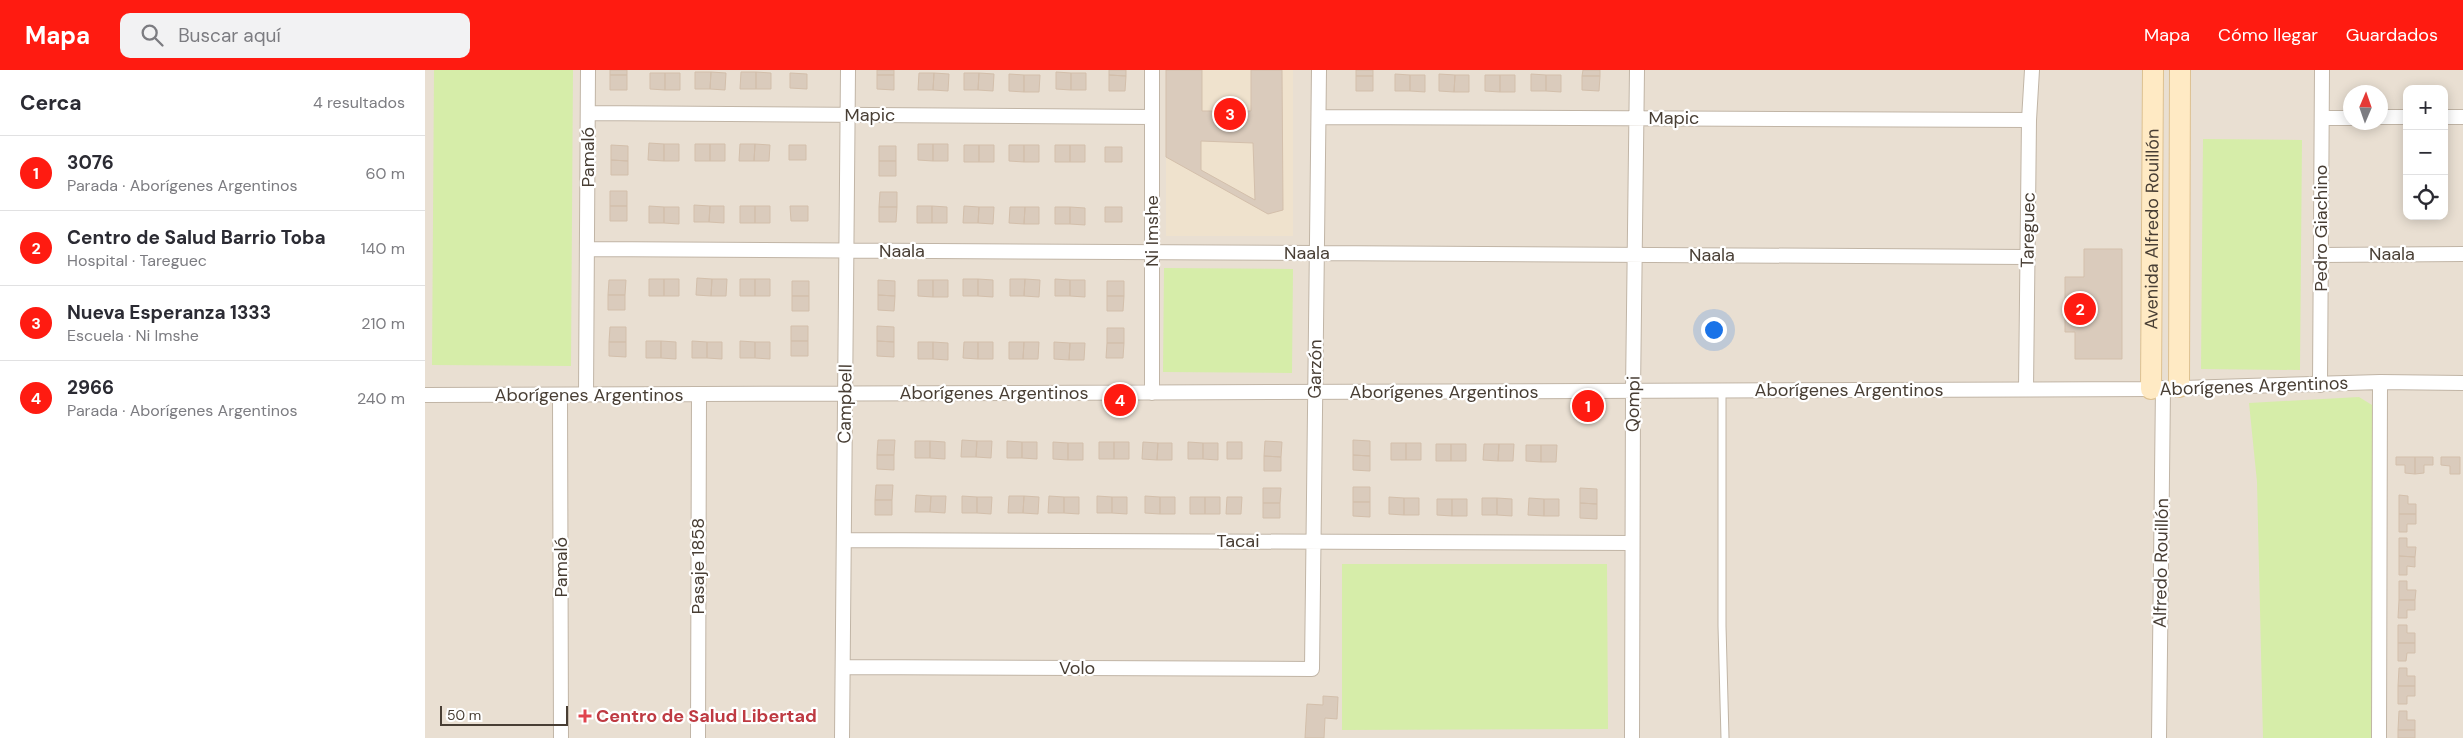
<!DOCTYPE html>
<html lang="es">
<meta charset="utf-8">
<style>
body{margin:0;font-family:"DM Sans",sans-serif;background:#f2f2f3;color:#2b2b33}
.controls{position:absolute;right:15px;top:15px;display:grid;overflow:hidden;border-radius:10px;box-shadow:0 2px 12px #0003}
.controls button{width:45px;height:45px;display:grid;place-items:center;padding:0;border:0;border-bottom:1px solid #e1e1e2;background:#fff;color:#2b2b33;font:25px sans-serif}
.compass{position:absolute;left:1918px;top:15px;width:45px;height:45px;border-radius:50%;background:#fff;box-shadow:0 2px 12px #0003;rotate:2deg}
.scale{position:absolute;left:15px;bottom:12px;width:128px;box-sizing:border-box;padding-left:5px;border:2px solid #483e34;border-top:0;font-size:14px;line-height:18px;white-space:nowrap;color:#483e34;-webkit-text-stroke:4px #fff;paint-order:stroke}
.you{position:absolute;left:1288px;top:259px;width:18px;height:18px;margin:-12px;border:4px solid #fff;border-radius:50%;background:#1a73e8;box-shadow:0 0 0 8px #1a73e833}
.badge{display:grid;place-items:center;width:32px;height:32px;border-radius:50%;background:#ff1b11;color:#fff;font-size:16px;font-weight:700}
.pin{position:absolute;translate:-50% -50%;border:2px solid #fff;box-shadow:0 1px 5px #0006}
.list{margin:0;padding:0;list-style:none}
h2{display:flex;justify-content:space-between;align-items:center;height:65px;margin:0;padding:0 20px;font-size:21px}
h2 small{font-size:16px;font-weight:400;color:#7c7c81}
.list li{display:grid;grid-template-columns:32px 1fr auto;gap:15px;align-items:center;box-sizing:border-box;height:75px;padding:0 20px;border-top:1px solid #e1e1e2}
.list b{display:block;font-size:19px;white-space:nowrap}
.list p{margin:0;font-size:16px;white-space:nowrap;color:#7c7c81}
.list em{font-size:16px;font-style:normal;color:#7c7c81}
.icon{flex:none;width:28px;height:28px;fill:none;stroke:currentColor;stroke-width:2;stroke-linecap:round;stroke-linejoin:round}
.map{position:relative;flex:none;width:2038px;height:668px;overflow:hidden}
header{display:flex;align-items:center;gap:30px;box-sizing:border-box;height:70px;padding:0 25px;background:#ff1b11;color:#fff}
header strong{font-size:24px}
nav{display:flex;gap:28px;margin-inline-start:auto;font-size:18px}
.search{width:350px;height:45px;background:#f2f2f3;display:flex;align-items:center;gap:12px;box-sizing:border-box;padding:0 18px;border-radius:10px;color:#7c7c81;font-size:19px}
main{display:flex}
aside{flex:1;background:#fff}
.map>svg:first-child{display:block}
.residential{fill:#e9dfd2;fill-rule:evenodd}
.education{fill:#efe2cd}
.green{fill:#d6eda9}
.building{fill:#dacbbc;stroke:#d3bfab;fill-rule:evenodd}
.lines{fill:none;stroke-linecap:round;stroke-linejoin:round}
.lane-casing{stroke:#c1b5a6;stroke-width:9}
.street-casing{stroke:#c1b5a6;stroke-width:16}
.secondary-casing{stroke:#ddc191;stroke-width:22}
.lane{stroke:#fff;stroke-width:7}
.street{stroke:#fff;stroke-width:14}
.secondary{stroke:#ffeac4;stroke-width:20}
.health-dot{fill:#e0444e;stroke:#fff;stroke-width:2}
.labels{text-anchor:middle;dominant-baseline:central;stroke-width:4.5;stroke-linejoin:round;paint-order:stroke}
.street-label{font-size:18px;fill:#483e34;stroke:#fff}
.health-label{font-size:18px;font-weight:bold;fill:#be3a42;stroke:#fff;text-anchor:start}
</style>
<header>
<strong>Mapa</strong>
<div class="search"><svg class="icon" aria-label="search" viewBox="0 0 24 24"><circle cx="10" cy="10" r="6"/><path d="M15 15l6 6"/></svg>Buscar aquí</div>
<nav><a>Mapa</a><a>Cómo llegar</a><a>Guardados</a></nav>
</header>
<main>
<aside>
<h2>Cerca<small>4 resultados</small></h2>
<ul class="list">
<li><span class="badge">1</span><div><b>3076</b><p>Parada · Aborígenes Argentinos</p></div><em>60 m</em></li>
<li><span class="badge">2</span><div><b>Centro de Salud Barrio Toba</b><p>Hospital · Tareguec</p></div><em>140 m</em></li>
<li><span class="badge">3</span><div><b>Nueva Esperanza 1333</b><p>Escuela · Ni Imshe</p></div><em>210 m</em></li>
<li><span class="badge">4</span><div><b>2966</b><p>Parada · Aborígenes Argentinos</p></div><em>240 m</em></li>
</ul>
</aside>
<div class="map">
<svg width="2038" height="668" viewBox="0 0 2038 668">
<rect width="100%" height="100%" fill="#f4eee5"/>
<path class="residential" d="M 0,0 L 2038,0 L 2038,668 L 0,668 ZM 1982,19 L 2019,19 L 2019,146 L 1982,146 ZM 1926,22 L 1956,22 L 1956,52 L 1926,52 Z"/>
<path class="education" d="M 741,0 L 868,0 L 868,166 L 741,166 Z"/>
<path class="green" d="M 9,0 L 148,0 L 146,296 L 7,295 Z
M 1778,69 L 1877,70 L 1875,300 L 1776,299 Z
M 739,198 L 868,199 L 867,303 L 738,302 Z
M 1934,327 L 1947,335 L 1949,354 L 1948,668 L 1838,668 L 1832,412 L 1824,333 Z
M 917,494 L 1182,494 L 1183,659 L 917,660 Z"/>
<path class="building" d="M 185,0 L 202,0 L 202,5 L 185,5 Z
M 452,0 L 469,0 L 469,5 L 452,5 Z
M 684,0 L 701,0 L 701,6 L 684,5 Z
M 741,0 L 777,0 L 777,41 L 826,41 L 826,0 L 857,0 L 858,140 L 843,144 L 741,87 ZM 776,71 L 828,73 L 830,130 L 776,100 Z
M 931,0 L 948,0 L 948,6 L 931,6 Z
M 1158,0 L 1175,0 L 1175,6 L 1157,6 Z
M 270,2 L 286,2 L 285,19 L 270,19 Z
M 286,2 L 301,3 L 300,20 L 285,19 Z
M 316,2 L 331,2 L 331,19 L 315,19 Z
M 331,2 L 346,3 L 346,19 L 331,19 Z
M 631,2 L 646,3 L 646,20 L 631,19 Z
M 225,3 L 240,3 L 240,20 L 225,19 Z
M 240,3 L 255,3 L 255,20 L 240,20 Z
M 365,3 L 382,4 L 382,19 L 365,18 Z
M 494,3 L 509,3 L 508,20 L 493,20 Z
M 509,3 L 524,4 L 523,21 L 508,20 Z
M 539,3 L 554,3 L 553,20 L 539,20 Z
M 554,3 L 569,4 L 568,21 L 553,20 Z
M 646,3 L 661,3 L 661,20 L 646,20 Z
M 584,4 L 599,5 L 599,22 L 584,21 Z
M 970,4 L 985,5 L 985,21 L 970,21 Z
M 1014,4 L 1030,5 L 1029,22 L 1014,21 Z
M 1106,4 L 1121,5 L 1121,21 L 1106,21 Z
M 185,5 L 202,5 L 202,20 L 185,20 Z
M 452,5 L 469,5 L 469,20 L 452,19 Z
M 599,5 L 615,5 L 614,22 L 599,22 Z
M 684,5 L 701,6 L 700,21 L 684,21 Z
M 985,5 L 1000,5 L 1000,22 L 985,21 Z
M 1030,5 L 1044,5 L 1044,22 L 1029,22 Z
M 1060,5 L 1075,5 L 1075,22 L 1060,21 Z
M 1075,5 L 1090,5 L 1090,22 L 1075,22 Z
M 1121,5 L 1136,5 L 1136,22 L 1121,21 Z
M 931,6 L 948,6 L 948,21 L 931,21 Z
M 1157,6 L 1175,6 L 1174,21 L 1157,20 Z
M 224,73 L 239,74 L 239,91 L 223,90 Z
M 239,74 L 254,74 L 254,91 L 239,91 Z
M 270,74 L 285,74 L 285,91 L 270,91 Z
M 285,74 L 300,74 L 300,91 L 285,91 Z
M 315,74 L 330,74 L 329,91 L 314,91 Z
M 330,74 L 345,75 L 344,91 L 329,91 Z
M 493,74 L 508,74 L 508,91 L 493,90 Z
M 508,74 L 523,74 L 523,91 L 508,91 Z
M 186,75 L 203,76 L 203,91 L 186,90 Z
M 364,75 L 381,75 L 381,90 L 364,90 Z
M 539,75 L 554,75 L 554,92 L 539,92 Z
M 554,75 L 569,75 L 569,92 L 554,92 Z
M 584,75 L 599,75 L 599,92 L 584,91 Z
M 599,75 L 614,75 L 614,92 L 599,92 Z
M 630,75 L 645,75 L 645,92 L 630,92 Z
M 645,75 L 660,75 L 660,92 L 645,92 Z
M 454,76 L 471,76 L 471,91 L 454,91 Z
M 680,77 L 697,77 L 697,92 L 680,92 Z
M 186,90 L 203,91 L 203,105 L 186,105 Z
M 454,91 L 471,91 L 471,106 L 454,106 Z
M 185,121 L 202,121 L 202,136 L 185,136 Z
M 455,122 L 472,122 L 472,137 L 454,137 Z
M 269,135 L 285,136 L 284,152 L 269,152 Z
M 185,136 L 202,136 L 202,151 L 185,151 Z
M 224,136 L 239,137 L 239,153 L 224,153 Z
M 285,136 L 299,136 L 299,153 L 284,152 Z
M 315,136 L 330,136 L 330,153 L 315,153 Z
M 330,136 L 345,136 L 345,153 L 330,153 Z
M 365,136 L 383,136 L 383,151 L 366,151 Z
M 492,136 L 507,136 L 507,153 L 492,153 Z
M 507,136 L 522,137 L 522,153 L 507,153 Z
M 539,136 L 554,137 L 553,153 L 538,153 Z
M 239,137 L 254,137 L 254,154 L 239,153 Z
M 454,137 L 472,137 L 471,152 L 454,152 Z
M 554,137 L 569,137 L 568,154 L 553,153 Z
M 585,137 L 600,137 L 599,154 L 584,153 Z
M 600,137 L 614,137 L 614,154 L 599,154 Z
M 630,137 L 645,137 L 645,154 L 630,154 Z
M 645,137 L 660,138 L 660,155 L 645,154 Z
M 680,137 L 697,137 L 697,152 L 680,152 Z
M 1659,179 L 1697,179 L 1697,289 L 1650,289 L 1650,262 L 1640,262 L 1640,207 L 1659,207 Z
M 272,208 L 287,209 L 286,226 L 271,225 Z
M 224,209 L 239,209 L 239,226 L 224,226 Z
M 239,209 L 254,209 L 254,226 L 239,226 Z
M 287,209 L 302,209 L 301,226 L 286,226 Z
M 315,209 L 330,209 L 330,226 L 315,226 Z
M 330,209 L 345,209 L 345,226 L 330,226 Z
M 538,209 L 553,209 L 553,226 L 538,226 Z
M 553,209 L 568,210 L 568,227 L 553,226 Z
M 585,209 L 600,209 L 599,226 L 585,226 Z
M 600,209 L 615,210 L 614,227 L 599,226 Z
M 630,209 L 645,210 L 645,226 L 630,226 Z
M 184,210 L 201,210 L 200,225 L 183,225 Z
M 453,210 L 470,211 L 470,226 L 453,225 Z
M 493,210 L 508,210 L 508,227 L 493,226 Z
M 508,210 L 523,210 L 523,227 L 508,227 Z
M 645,210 L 660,210 L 660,227 L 645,226 Z
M 367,211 L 384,211 L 384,226 L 367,226 Z
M 682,211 L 699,211 L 699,226 L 682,226 Z
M 183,225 L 200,225 L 200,240 L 183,240 Z
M 453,225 L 470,226 L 469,241 L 453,240 Z
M 367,226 L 384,226 L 384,241 L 367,241 Z
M 682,226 L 699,226 L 698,241 L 682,241 Z
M 366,256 L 383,256 L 383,271 L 366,271 Z
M 452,256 L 469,257 L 469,272 L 452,271 Z
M 185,257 L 201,257 L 201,272 L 184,272 Z
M 682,258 L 699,258 L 699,273 L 682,273 Z
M 221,271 L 236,271 L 236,288 L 221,288 Z
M 236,271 L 251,272 L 251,289 L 236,288 Z
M 267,271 L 282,272 L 282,288 L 267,288 Z
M 315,271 L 330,272 L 330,288 L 315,288 Z
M 366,271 L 383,271 L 383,286 L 366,286 Z
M 452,271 L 469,272 L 469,287 L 452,286 Z
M 184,272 L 201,272 L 201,287 L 184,286 Z
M 282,272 L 297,272 L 297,289 L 282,288 Z
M 330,272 L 345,272 L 345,289 L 330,288 Z
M 493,272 L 508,272 L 508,289 L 493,289 Z
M 508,272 L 523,273 L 523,290 L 508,289 Z
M 539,272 L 553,272 L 553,289 L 538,288 Z
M 553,272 L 568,272 L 568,289 L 553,289 Z
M 584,272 L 599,272 L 598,289 L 584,289 Z
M 599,272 L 614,272 L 613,289 L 598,289 Z
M 629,272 L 645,273 L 644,290 L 629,289 Z
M 645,273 L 660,273 L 659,290 L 644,290 Z
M 682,273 L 699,273 L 698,288 L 681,288 Z
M 453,370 L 470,370 L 469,385 L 452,385 Z
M 537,370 L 552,371 L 551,387 L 536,387 Z
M 928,370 L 945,371 L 945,386 L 928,385 Z
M 490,371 L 505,371 L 505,388 L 490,388 Z
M 505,371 L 520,372 L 520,389 L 505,388 Z
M 552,371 L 567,371 L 566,388 L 551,387 Z
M 582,371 L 597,372 L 597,388 L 582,388 Z
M 840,371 L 857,372 L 856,387 L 839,386 Z
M 597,372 L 612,372 L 612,389 L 597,388 Z
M 628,372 L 643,373 L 643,390 L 628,389 Z
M 674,372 L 689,372 L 689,389 L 674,389 Z
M 689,372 L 704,372 L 704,389 L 689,389 Z
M 718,372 L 733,373 L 732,390 L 717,389 Z
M 763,372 L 778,373 L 778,389 L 763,389 Z
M 802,372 L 817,372 L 817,389 L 802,389 Z
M 643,373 L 658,373 L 658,390 L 643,390 Z
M 733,373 L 747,373 L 747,390 L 732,390 Z
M 778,373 L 793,373 L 793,390 L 778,389 Z
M 966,373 L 981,373 L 981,390 L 966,390 Z
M 981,373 L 996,373 L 996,390 L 981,390 Z
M 1011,374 L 1026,374 L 1026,391 L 1011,391 Z
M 1026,374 L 1041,374 L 1041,391 L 1026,391 Z
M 1059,374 L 1074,374 L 1073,391 L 1058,390 Z
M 1074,374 L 1089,374 L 1088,391 L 1073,391 Z
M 1101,375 L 1116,375 L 1116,392 L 1101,391 Z
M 1116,375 L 1132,375 L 1131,392 L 1116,392 Z
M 452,385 L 469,385 L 469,400 L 452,399 Z
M 928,385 L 945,386 L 945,401 L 928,400 Z
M 839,386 L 856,387 L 856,401 L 839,401 Z
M 1971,387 L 1990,387 L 1990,404 L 1980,403 L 1980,395 L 1971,395 Z
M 1990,387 L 2008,387 L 2008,395 L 1999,395 L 1999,403 L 1990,404 Z
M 2016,387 L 2035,387 L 2035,404 L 2025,404 L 2025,396 L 2016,395 Z
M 451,415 L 468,415 L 467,430 L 450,430 Z
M 928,417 L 945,417 L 945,432 L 928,432 Z
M 838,418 L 856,418 L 855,433 L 838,433 Z
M 1155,418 L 1172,419 L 1172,434 L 1155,433 Z
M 491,425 L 506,426 L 505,442 L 490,442 Z
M 1974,425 L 1983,426 L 1983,434 L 1991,434 L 1991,444 L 1974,444 Z
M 506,426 L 521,426 L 520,443 L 505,442 Z
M 537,426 L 552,427 L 552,443 L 537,443 Z
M 584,426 L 599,426 L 598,443 L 583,443 Z
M 599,426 L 614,427 L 613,444 L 598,443 Z
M 624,426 L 639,427 L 639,443 L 623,443 Z
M 672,426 L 687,427 L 687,443 L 672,443 Z
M 720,426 L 735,427 L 735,444 L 720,443 Z
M 552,427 L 567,427 L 566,444 L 552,443 Z
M 639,427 L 654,427 L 654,444 L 639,443 Z
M 687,427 L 702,427 L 702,444 L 687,443 Z
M 735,427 L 750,427 L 750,444 L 735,444 Z
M 765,427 L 780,427 L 780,444 L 765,444 Z
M 780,427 L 795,427 L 795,444 L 780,444 Z
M 802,427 L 817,427 L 816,444 L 801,444 Z
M 964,427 L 979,428 L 979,445 L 964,444 Z
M 979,428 L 994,428 L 994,445 L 979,445 Z
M 1057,428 L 1072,428 L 1072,445 L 1057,445 Z
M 1072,428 L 1087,429 L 1087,446 L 1072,445 Z
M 1104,428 L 1119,429 L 1119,446 L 1103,445 Z
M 1012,429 L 1027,429 L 1027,446 L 1012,445 Z
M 1027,429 L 1042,429 L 1042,446 L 1027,446 Z
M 1119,429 L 1134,429 L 1134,446 L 1119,446 Z
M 450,430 L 467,430 L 467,445 L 450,445 Z
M 928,432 L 945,432 L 945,447 L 928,446 Z
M 838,433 L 855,433 L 855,448 L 838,448 Z
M 1155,433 L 1172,434 L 1172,449 L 1155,448 Z
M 1974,444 L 1991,444 L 1991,454 L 1982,454 L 1982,462 L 1974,462 Z
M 1974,468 L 1982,468 L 1982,477 L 1991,477 L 1990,487 L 1974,486 Z
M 1974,486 L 1990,487 L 1990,497 L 1982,496 L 1982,505 L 1974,505 Z
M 1974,511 L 1982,511 L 1982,520 L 1991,520 L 1990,530 L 1974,530 Z
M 1974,530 L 1990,530 L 1990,540 L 1982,540 L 1982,548 L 1973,548 Z
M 1973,555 L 1982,555 L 1982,563 L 1990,563 L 1990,573 L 1973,573 Z
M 1973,573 L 1990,573 L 1990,583 L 1982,583 L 1981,591 L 1973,591 Z
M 1974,598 L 1982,598 L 1982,606 L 1990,606 L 1990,616 L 1973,616 Z
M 1973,616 L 1990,616 L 1990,626 L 1982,626 L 1982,634 L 1973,634 Z
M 898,626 L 913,627 L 912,649 L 900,648 L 899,668 L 880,668 L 882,634 L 898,635 Z
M 1974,641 L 1982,641 L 1982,650 L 1990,650 L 1990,660 L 1973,660 Z
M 1973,660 L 1990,660 L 1990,668 L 1973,668 Z"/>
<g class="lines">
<defs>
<path id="lane" d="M 1297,321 L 1297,556 L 1300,668"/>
<path id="street" d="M 727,0 L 727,323
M 163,43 L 727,47
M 894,47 L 1604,50
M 1956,47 L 1982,47
M 2019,47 L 2038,47
M 1897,48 L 1926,48
M 163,179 L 1602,187
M 1896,185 L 2038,184
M 1895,315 L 1897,0
M 1601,319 L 1604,50 L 1607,0
M 0,325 L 1726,319 L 1955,312 L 2038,313
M 135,325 L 136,668
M 161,325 L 163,0
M 419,470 L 1207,473
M 418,597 L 887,599 L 894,0
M 273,668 L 274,325
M 417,668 L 423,0
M 1207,668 L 1208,321 L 1212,0
M 1734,668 L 1738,318
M 1954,668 L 1955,312"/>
<g id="secondary">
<path d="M 1754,317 L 1755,0"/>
<path id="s1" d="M 1726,319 L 1728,0"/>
</g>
</defs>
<use href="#lane" class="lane-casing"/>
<use href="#street" class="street-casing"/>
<use href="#secondary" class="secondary-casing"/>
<use href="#lane" class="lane"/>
<use href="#street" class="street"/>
<use href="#secondary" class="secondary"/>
</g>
<path class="health-dot" d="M157.5 638.5h5v5h5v5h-5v5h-5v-5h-5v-5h5z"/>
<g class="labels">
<g class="street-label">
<text x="445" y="45">Mapic</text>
<text x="1249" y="48">Mapic</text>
<text transform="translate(163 87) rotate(-90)">Pamaló</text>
<text transform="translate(1896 158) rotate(-90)">Pedro Giachino</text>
<text stroke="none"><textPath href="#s1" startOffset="160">Avenida Alfredo Rouillón</textPath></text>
<text transform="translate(1603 160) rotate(-89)">Tareguec</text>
<text transform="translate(727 161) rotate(-90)">Ni Imshe</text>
<text x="477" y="181">Naala</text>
<text x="882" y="183">Naala</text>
<text x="1967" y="184">Naala</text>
<text x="1287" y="185">Naala</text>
<text transform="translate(890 299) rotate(-89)">Garzón</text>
<text transform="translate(1829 316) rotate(-2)">Aborígenes Argentinos</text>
<text x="1424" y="320">Aborígenes Argentinos</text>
<text x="1019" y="322">Aborígenes Argentinos</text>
<text x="569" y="323">Aborígenes Argentinos</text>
<text x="164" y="325">Aborígenes Argentinos</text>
<text transform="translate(420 334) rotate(-89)">Campbell</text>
<text transform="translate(1208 334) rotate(-89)">Qompi</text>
<text x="813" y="471">Tacai</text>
<text transform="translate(1736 493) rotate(-89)">Alfredo Rouillón</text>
<text transform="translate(273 496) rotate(-90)">Pasaje 1858</text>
<text transform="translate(136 497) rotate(-90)">Pamaló</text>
<text x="652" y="598">Volo</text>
</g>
<g class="health-label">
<text x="171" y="646">Centro de Salud Libertad</text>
</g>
</g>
</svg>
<div class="controls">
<button>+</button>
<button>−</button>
<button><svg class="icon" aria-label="locate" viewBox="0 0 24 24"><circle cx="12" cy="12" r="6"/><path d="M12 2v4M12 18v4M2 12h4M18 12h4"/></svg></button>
</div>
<svg class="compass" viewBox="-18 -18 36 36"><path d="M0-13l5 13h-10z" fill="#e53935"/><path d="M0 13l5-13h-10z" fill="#7c7c81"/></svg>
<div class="scale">50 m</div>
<div class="you"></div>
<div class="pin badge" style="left:1163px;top:336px">1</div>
<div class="pin badge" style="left:1655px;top:239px">2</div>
<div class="pin badge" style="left:805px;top:44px">3</div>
<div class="pin badge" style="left:695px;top:330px">4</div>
</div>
</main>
